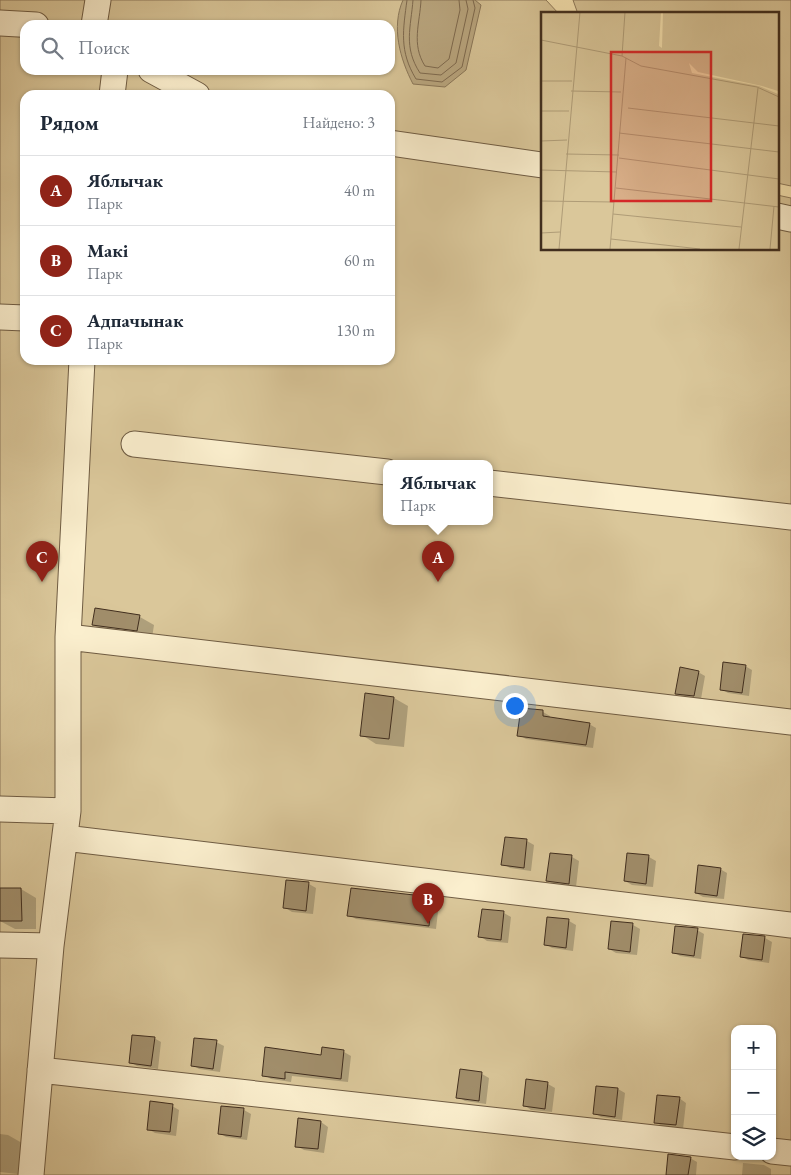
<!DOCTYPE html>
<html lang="ru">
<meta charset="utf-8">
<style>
body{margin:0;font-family:"EB Garamond",serif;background:#f6f6f7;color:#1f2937}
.controls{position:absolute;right:15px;bottom:15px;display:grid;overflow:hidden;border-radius:10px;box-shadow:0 1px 4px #0004}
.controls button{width:45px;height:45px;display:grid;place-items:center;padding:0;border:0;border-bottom:1px solid #e0e1e3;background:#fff;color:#1f2937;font:25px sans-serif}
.you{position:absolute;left:514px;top:705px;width:18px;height:18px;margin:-12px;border:4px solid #fff;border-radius:50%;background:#1a73e8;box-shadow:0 0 0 8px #1a73e833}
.badge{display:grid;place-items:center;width:32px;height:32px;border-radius:50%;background:#8f2418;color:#fff;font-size:16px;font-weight:700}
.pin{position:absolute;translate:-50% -41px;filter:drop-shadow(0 1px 2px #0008)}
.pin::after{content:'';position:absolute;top:26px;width:18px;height:15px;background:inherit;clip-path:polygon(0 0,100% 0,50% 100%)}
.popup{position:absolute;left:383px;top:460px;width:110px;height:65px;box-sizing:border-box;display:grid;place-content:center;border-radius:10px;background:#fff;filter:drop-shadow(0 1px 4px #0005);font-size:16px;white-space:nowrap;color:#747a83}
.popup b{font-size:19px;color:#1f2937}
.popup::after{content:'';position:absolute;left:50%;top:100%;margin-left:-10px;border:10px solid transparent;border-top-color:#fff}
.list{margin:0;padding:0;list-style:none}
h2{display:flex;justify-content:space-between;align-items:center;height:65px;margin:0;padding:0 20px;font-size:21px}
h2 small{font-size:16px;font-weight:400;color:#747a83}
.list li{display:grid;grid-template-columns:32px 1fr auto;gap:15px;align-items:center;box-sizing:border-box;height:70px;padding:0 20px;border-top:1px solid #e0e1e3}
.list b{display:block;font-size:19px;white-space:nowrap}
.list p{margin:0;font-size:16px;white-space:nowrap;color:#747a83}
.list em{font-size:16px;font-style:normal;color:#747a83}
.icon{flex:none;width:28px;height:28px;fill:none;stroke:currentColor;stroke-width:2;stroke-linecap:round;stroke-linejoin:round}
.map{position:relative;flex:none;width:791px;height:1175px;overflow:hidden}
.search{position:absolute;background:#fff;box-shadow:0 1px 4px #0004;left:20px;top:20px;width:375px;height:55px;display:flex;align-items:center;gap:12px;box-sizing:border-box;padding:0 18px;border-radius:15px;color:#747a83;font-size:19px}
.panel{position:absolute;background:#fff;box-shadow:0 1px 4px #0004;left:20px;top:90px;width:375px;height:275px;border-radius:15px}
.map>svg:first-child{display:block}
.green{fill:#dac79a;stroke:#8e7a5c;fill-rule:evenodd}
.water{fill:#baa780;stroke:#8a7759}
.shadow{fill:#0003}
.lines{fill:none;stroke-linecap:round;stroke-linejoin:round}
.shore{stroke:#7e6a4f;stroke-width:1}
.building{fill:#a18e6b;stroke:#412e1e}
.minor-casing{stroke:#6f5c43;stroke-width:27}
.minor{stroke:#fbefce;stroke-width:25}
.inset-road{fill:none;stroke:#af9c77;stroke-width:1}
.view{fill:#d62828;fill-opacity:0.15;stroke:#d62828;stroke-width:2.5}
.inset-edge{fill:none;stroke:#412e1e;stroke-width:2.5}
</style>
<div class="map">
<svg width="791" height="1175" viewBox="0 0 791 1175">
<rect width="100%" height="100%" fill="#f9e6b3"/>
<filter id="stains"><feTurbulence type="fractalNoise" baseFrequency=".004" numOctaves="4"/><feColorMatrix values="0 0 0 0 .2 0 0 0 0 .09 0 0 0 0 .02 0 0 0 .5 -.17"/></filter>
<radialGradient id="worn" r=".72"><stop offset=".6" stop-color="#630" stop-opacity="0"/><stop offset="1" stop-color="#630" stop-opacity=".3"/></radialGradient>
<path class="green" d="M 0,0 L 546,0 L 559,14 L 542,14 L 542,249 L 777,249 L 777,195 L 791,198 L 791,1175 L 0,1175 ZM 25,25 L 390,25 L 390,70 L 25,70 ZM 25,95 L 390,95 L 390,360 L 25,360 ZM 387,463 L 489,463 L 489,521 L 387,521 ZM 735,1029 L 772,1029 L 772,1156 L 735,1156 Z
M 573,0 L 791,0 L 791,186 L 777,183 L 777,14 L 578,14 Z"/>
<path class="water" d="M 403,0 L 475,0 L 481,5 L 466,70 L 445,87 L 413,84 C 400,59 391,27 403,0 Z"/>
<path class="shadow" d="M 140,617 L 154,625 L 152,638 L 108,633 L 93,625 Z
M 745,666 L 752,670 L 749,696 L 728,693 L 721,689 Z
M 698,672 L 705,676 L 701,699 L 683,697 L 676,693 Z
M 394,698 L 408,706 L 404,747 L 376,744 L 362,735 Z
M 543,712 L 550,716 L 550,718 L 589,724 L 596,728 L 593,748 L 526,739 L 519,735 Z
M 506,838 L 527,841 L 534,845 L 531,871 L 510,868 L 503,864 Z
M 551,854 L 572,857 L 579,861 L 576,887 L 555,885 L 548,881 Z
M 628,854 L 649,857 L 656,861 L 653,887 L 632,885 L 625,881 Z
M 720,869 L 727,873 L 724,899 L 703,897 L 696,893 Z
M 309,884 L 316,888 L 313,914 L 292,912 L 284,907 Z
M 21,889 L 36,898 L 36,929 L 15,929 L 0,921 Z
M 432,899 L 439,903 L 436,929 L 356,919 L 349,915 Z
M 483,910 L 504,913 L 511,917 L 508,943 L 487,941 L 480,936 Z
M 548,918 L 569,921 L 576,925 L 573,951 L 552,948 L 545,944 Z
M 612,922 L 633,925 L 640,929 L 637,955 L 616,953 L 609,949 Z
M 697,930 L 704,934 L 701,959 L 680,956 L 673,952 Z
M 765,938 L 772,942 L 769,963 L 748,960 L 741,956 Z
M 154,1038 L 161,1042 L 158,1069 L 137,1066 L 130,1062 Z
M 216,1042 L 224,1046 L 220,1072 L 199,1069 L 192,1065 Z
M 344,1052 L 351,1056 L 348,1082 L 292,1076 L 291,1082 L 271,1079 L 264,1075 L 322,1056 Z
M 482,1074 L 489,1078 L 486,1104 L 465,1101 L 458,1097 Z
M 527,1081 L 548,1084 L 555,1088 L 552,1112 L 531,1110 L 524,1105 Z
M 597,1087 L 618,1089 L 625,1093 L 622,1120 L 601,1117 L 594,1113 Z
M 679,1098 L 686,1103 L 683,1129 L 662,1126 L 655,1122 Z
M 172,1106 L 179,1110 L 176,1136 L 155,1133 L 148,1129 Z
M 244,1110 L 251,1114 L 247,1140 L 226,1137 L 219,1133 Z
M 321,1122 L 328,1127 L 324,1153 L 304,1150 L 297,1146 Z
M 0,1134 L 8,1135 L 22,1143 L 18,1174 L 0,1172 Z
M 690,1158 L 697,1162 L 696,1175 L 667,1175 Z
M 743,1163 L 764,1165 L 771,1169 L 771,1175 L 742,1175 Z"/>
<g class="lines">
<path class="shore" d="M 407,0 C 403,30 399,51 416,79 L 442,82 L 462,67 L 475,8 L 473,0
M 413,0 C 411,27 403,47 420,73 L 441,75 L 456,63 L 468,9 L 466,0
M 421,0 C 420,23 411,44 425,66 L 438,68 L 449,59 L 460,10 L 459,0"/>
</g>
<path class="building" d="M 95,608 L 140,615 L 137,631 L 92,625 Z
M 723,662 L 746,665 L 742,693 L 720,690 Z
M 680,667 L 699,671 L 694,696 L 675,694 Z
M 365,693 L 394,697 L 389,739 L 360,736 Z
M 521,708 L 543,710 L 543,716 L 590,723 L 586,745 L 517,736 Z
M 505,837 L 527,839 L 524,868 L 501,865 Z
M 550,853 L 572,855 L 569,884 L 546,881 Z
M 627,853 L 649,855 L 646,884 L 624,881 Z
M 698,865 L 721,868 L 717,896 L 695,893 Z
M 286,880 L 309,882 L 306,911 L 283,908 Z
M 0,888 L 21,888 L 22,921 L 0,921 Z
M 351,888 L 432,897 L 429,926 L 347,916 Z
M 482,909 L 504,911 L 501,940 L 478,937 Z
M 547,917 L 569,919 L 566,948 L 544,945 Z
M 611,921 L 633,923 L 630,952 L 608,949 Z
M 675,926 L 698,928 L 694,956 L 672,953 Z
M 743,934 L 765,936 L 762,960 L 740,957 Z
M 132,1035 L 155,1037 L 151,1066 L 129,1063 Z
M 194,1038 L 217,1040 L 213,1069 L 191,1066 Z
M 265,1047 L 321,1055 L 322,1047 L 344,1050 L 341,1079 L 285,1072 L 285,1079 L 262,1076 Z
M 460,1069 L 482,1072 L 479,1101 L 456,1098 Z
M 526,1079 L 548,1082 L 545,1109 L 523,1106 Z
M 596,1086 L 618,1088 L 615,1117 L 593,1114 Z
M 657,1095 L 680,1097 L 676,1125 L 654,1123 Z
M 150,1101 L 173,1104 L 170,1132 L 147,1130 Z
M 221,1106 L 244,1108 L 241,1137 L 218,1134 Z
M 298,1118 L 321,1121 L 318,1149 L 295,1147 Z
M 668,1154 L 691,1157 L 688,1175 L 666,1175 Z"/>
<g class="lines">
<defs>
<path id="minor" d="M 0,23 L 36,25
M 94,25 L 98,0
M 151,70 L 197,95
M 112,95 L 115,70
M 390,143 L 542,165
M 777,216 L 791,219
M 0,317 L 25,318
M 134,444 L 387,472
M 489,483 L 791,517
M 68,637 L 791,722
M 0,809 L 68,811
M 65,838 L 791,925
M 0,945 L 51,946
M 40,1070 L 735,1147
M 772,1151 L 791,1153
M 31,1175 L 51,946 L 68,811 L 68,637 L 82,360"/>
</defs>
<use href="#minor" class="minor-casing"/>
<use href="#minor" class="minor"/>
</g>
<g transform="translate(541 12)">
<rect width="238" height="238" fill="#f9e6b3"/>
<path d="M 0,0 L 120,0 L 118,34 L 121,36 L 122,0 L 237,0 L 237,79 L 221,74 L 157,60 L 148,51 L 151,61 L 218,74 L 237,82 L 237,237 L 0,237 Z" fill="#dac79a"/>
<path class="inset-road" d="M 0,28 L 81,44 L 100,54 L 216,75 L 238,85M 81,44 L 84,0M 0,69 L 31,69M 30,79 L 80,80M 87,96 L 238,114M 0,99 L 28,99M 78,121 L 238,140M 0,129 L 26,128M 25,142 L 78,143M 78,146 L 238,167M 0,158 L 76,160M 75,176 L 238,195M 0,189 L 73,190M 72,202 L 200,215M 0,221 L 19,220M 70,227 L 159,237M 18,237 L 39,0M 69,237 L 85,46M 198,237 L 217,76M 229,237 L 233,194"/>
<path class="view" d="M 70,40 L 170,40 L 170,189 L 70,189 Z"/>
<rect width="238" height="238" class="inset-edge"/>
</g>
<rect width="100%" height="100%" filter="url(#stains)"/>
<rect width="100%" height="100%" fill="url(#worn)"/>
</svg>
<div class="controls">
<button>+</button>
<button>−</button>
<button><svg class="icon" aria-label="layers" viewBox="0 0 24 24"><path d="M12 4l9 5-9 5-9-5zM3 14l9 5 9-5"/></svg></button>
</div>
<div class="you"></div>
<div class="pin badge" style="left:438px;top:582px">A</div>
<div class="popup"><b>Яблычак</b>Парк</div>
<div class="pin badge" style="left:428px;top:924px">B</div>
<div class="pin badge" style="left:42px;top:582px">C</div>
<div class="search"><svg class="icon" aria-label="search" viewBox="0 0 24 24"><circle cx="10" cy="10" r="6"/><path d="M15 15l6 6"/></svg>Поиск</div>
<section class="panel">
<h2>Рядом<small>Найдено: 3</small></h2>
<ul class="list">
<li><span class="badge">A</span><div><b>Яблычак</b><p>Парк</p></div><em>40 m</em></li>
<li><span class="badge">B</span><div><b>Макі</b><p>Парк</p></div><em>60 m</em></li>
<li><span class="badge">C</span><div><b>Адпачынак</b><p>Парк</p></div><em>130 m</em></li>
</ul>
</section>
</div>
